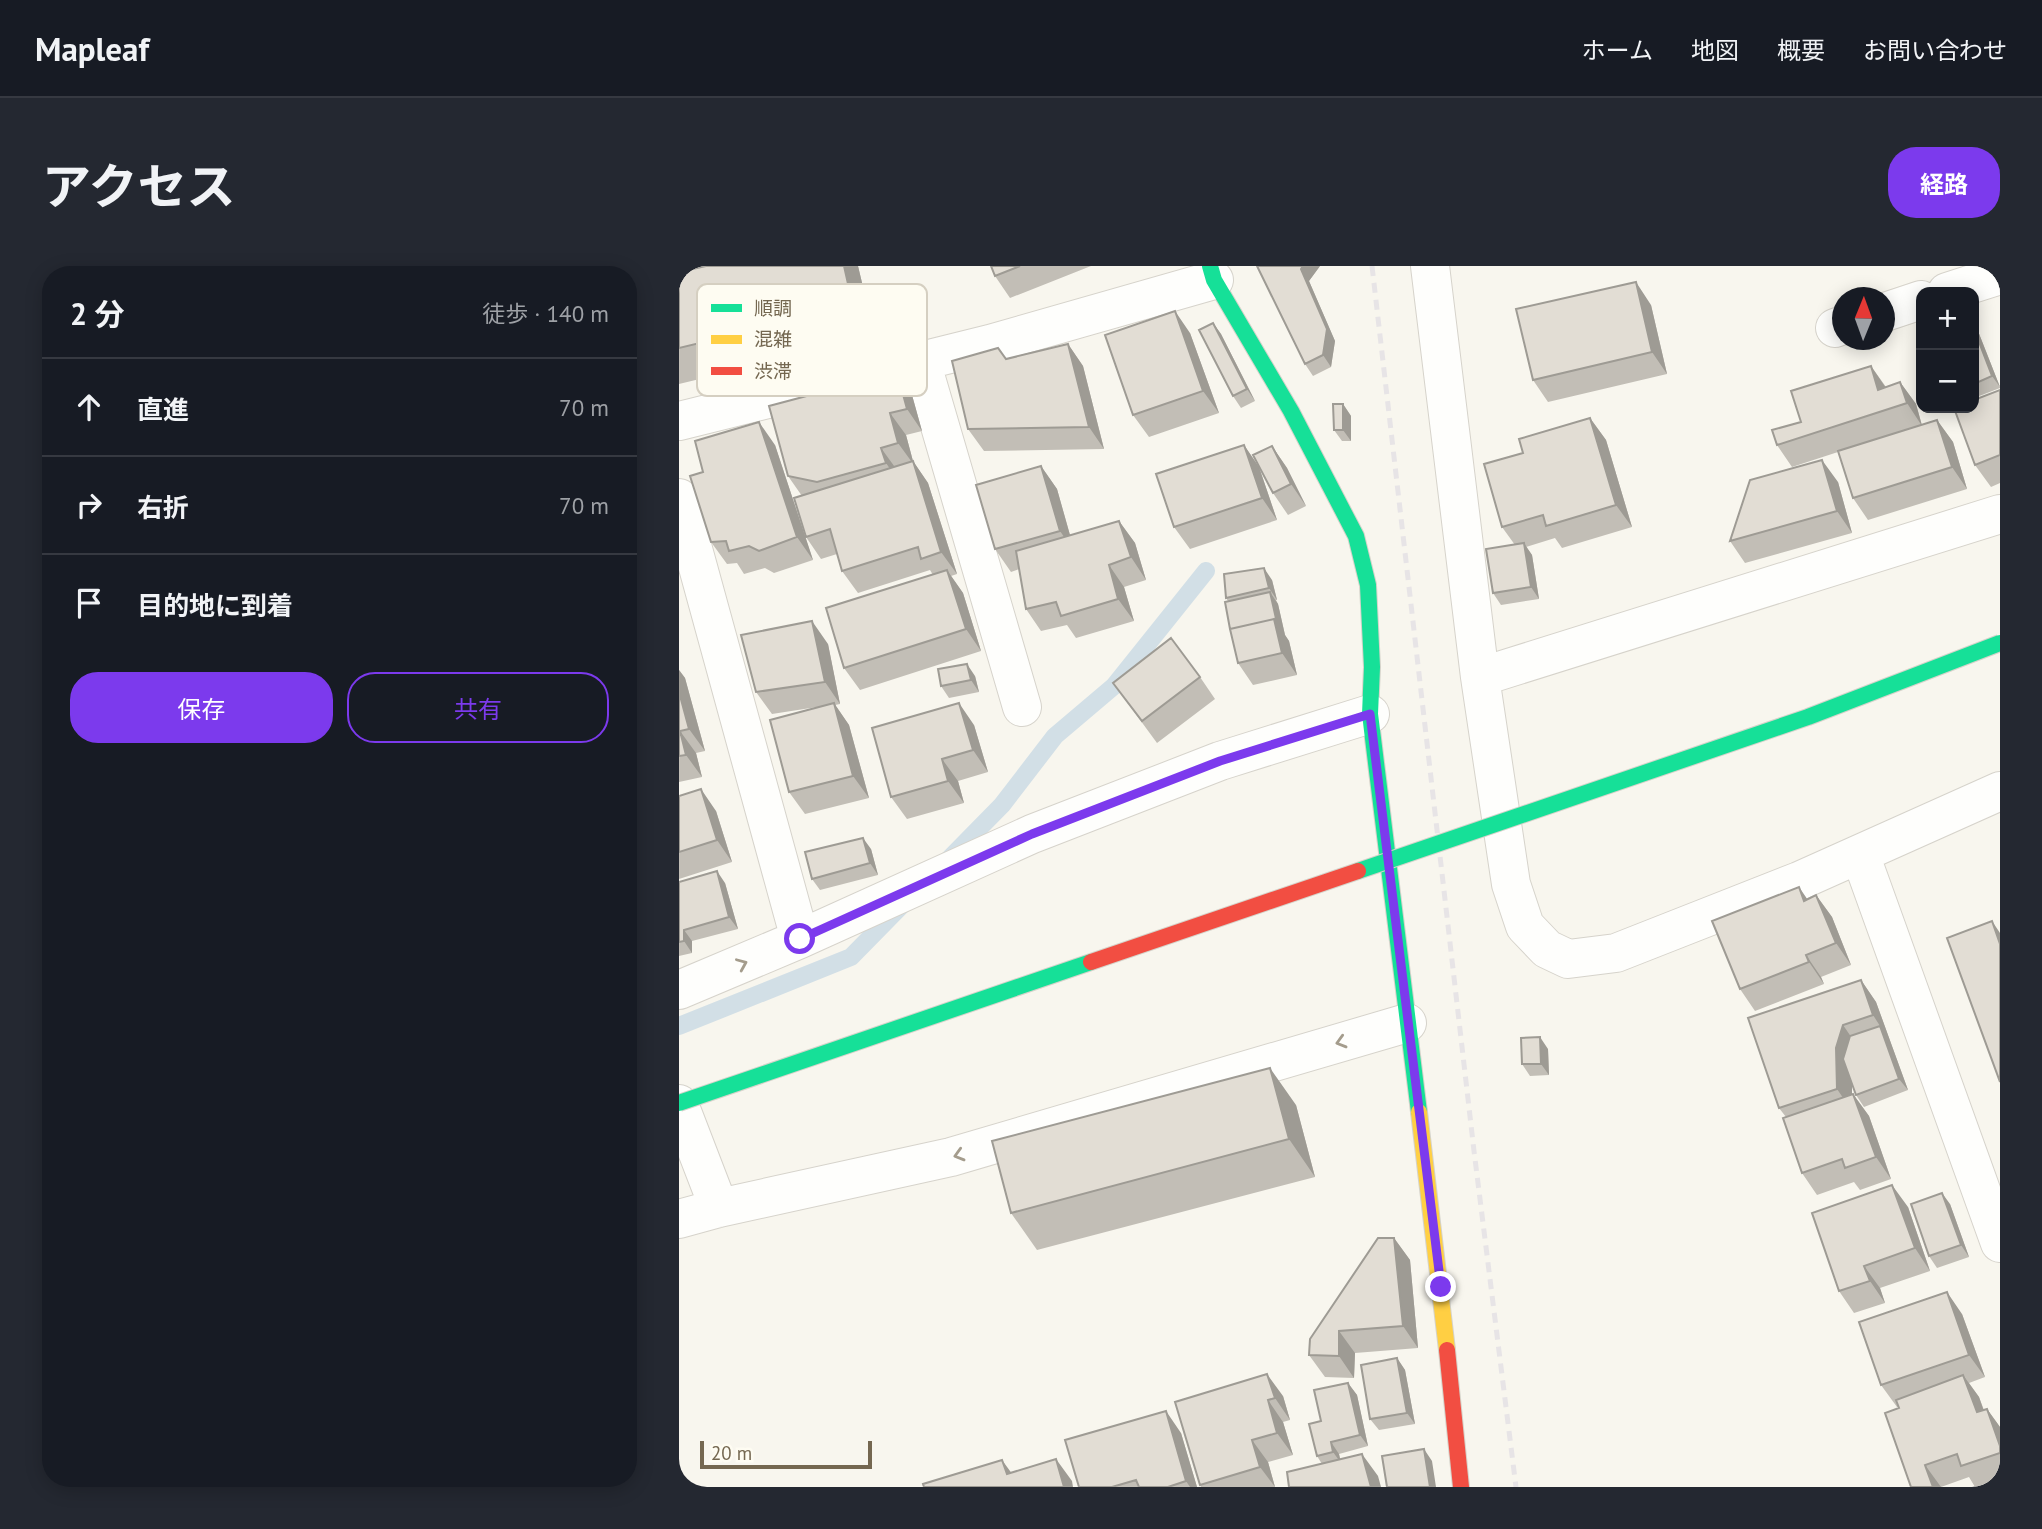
<!DOCTYPE html>
<html lang="ja">
<meta charset="utf-8">
<style>
body{margin:0;font-family:"PT Sans","Noto Sans JP",sans-serif;background:#242831;color:#f1f3f6}
.controls{position:absolute;right:21px;top:21px;display:grid;overflow:hidden;border-radius:14px;box-shadow:0 4px 18px #0003}
.controls button{width:63px;height:63px;display:grid;place-items:center;padding:0;border:0;border-bottom:2px solid #363941;background:#171b24;color:#f1f3f6;font:35px sans-serif}
.compass{position:absolute;left:1153px;top:21px;width:63px;height:63px;border-radius:50%;background:#171b24;box-shadow:0 4px 18px #0003;rotate:1deg}
.scale{position:absolute;left:21px;bottom:18px;width:172px;box-sizing:border-box;padding-left:7px;border:4px solid #746750;border-top:0;font-size:19px;line-height:24px;white-space:nowrap;color:#746750;-webkit-text-stroke:5px #fefcf2;paint-order:stroke}
.stop{position:absolute;width:21px;height:21px;margin:-16px;border:5px solid #7c3aed;border-radius:50%;background:#fff}
.stop.end{background:#7c3aed;border-color:#fff;box-shadow:0 2px 7px #0008}
.list{margin:0;padding:0;list-style:none}
h2{display:flex;justify-content:space-between;align-items:center;height:91px;margin:0;padding:0 28px;font-size:30px}
h2 small{font-size:23px;font-weight:400;color:#9ea1a6}
.list li{display:grid;grid-template-columns:46px 1fr auto;gap:21px;align-items:center;box-sizing:border-box;height:98px;padding:0 28px;border-top:2px solid #363941}
.list b{display:block;font-size:26px;white-space:nowrap}
.list em{font-size:23px;font-style:normal;color:#9ea1a6}
.actions{display:flex;gap:14px;padding:21px 28px}
.actions a{flex:1;padding:16px 0;border:2px solid #7c3aed;border-radius:28px;text-align:center;font-size:24px;color:#7c3aed}
.actions .main{background:#7c3aed;color:#fff}
.icon{flex:none;width:38px;height:38px;fill:none;stroke:currentColor;stroke-width:2;stroke-linecap:round;stroke-linejoin:round}
.map{position:relative;flex:none;width:1321px;height:1221px;overflow:hidden;border-radius:28px}
header{display:flex;align-items:center;gap:42px;box-sizing:border-box;height:98px;padding:0 35px;background:#171b24;border-bottom:2px solid #363941}
header strong{font-size:33px}
nav{display:flex;gap:38px;margin-inline-start:auto;font-size:24px}
.intro{display:flex;align-items:center;justify-content:space-between;box-sizing:border-box;height:168px;padding:0 42px}
h1{margin:0;font-size:49px}
.button{padding:18px 32px;border-radius:28px;background:#7c3aed;color:#fff;font-size:24px;font-weight:700}
main{display:flex;gap:42px;padding:0 42px}
aside{flex:1;background:#171b24;border-radius:28px;box-shadow:0 4px 18px #0003}
.map>svg:first-child{display:block}
.lines{fill:none;stroke-linecap:round;stroke-linejoin:round}
.stream{stroke:#d2dfe6;stroke-width:18}
.street-casing{stroke:#d6d3cb;stroke-width:40}
.fast-casing{stroke:#d5d3ca;stroke-width:18}
.slow-casing{stroke:#d5d3ca;stroke-width:18}
.jam-casing{stroke:#d5d3ca;stroke-width:18}
.street{stroke:#fefefc;stroke-width:38}
.fast{stroke:#16e098;stroke-width:16}
.slow{stroke:#ffcf43;stroke-width:16}
.jam{stroke:#f24e42;stroke-width:16}
.rail{stroke:#e7e4e6;stroke-width:5;stroke-dasharray:10 7;stroke-linecap:butt}
.fast-bridge-casing{stroke:#d5d3ca;stroke-width:18;stroke-linecap:butt}
.jam-bridge-casing{stroke:#d5d3ca;stroke-width:18;stroke-linecap:butt}
.fast-bridge{stroke:#16e098;stroke-width:16}
.jam-bridge{stroke:#f24e42;stroke-width:16}
.wall{fill:#c2beb6}
.shaded-wall{fill:#9e9b94}
.building{fill:#e2ddd4;stroke:#9e9b94;stroke-width:2}
.oneway{stroke:#a49c8c}
.route{stroke:#7c3aed;stroke-width:9}
.key{fill:#fefcf2;stroke:#d5cfc1;stroke-width:2}
.key-label{font-size:19px;fill:#746750}
</style>
<header>
<strong>Mapleaf</strong>
<nav><a>ホーム</a><a>地図</a><a>概要</a><a>お問い合わせ</a></nav>
</header>
<div class="intro"><h1>アクセス</h1><a class="button">経路</a></div>
<main>
<aside>
<h2>2 分<small>徒歩 · 140 m</small></h2>
<ul class="list">
<li><svg class="icon" aria-label="ahead" viewBox="0 0 24 24"><path d="M12 20V5M6 11l6-6 6 6"/></svg><div><b>直進</b></div><em>70 m</em></li>
<li><svg class="icon" aria-label="right" viewBox="0 0 24 24"><path d="M7 20v-9h11M14 6l5 5-5 5"/></svg><div><b>右折</b></div><em>70 m</em></li>
<li><svg class="icon" aria-label="arrive" viewBox="0 0 24 24"><path d="M6 21V4h12l-3 4 3 4H6"/></svg><div><b>目的地に到着</b></div></li>
</ul>
<div class="actions"><a class="main">保存</a><a>共有</a></div>
</aside>
<div class="map">
<svg width="1321" height="1221" viewBox="0 0 1321 1221">
<rect width="100%" height="100%" fill="#f8f6ee"/>
<g class="lines">
<path class="stream" d="M 269,594 L 323,539 L 376,470 L 435,420 L 527,305
M 0,760 L 172,691 L 224,638"/>
<defs>
<path id="street" d="M 751,0 L 801,411 L 832,618 L 846,660 L 868,683 L 889,693 L 937,687 L 1120,615 L 1321,525
M 1268,26 L 1321,9
M 1206,46 L 1242,34
M 1156,62 L 1164,59
M 242,95 L 343,441
M 0,155 L 311,78 L 535,14
M 0,232 L 121,673
M 801,411 L 1321,248
M 1181,588 L 1321,977
M 0,724 L 121,673 L 353,568 L 541,495 L 691,448
M 0,838 L 40,942
M 0,953 L 40,942 L 272,891 L 728,757"/>
<path id="fast" d="M 531,0 L 535,14 L 612,145 L 677,270 L 689,319 L 693,401 L 691,448 L 740,846"/>
<path id="slow" d="M 740,846 L 768,1084"/>
<path id="jam" d="M 768,1084 L 782,1221"/>
</defs>
<use href="#street" class="street-casing"/>
<use href="#fast" class="fast-casing"/>
<use href="#slow" class="slow-casing"/>
<use href="#jam" class="jam-casing"/>
<use href="#street" class="street"/>
<use href="#fast" class="fast"/>
<use href="#slow" class="slow"/>
<use href="#jam" class="jam"/>
<path class="rail" d="M 693,0 L 795,885 L 837,1221"/>
<defs>
<path id="fast-bridge" d="M 679,605 L 1129,451 L 1321,377
M 0,837 L 412,696"/>
<path id="jam-bridge" d="M 412,696 L 679,605"/>
</defs>
<use href="#fast-bridge" class="fast-bridge-casing"/>
<use href="#jam-bridge" class="jam-bridge-casing"/>
<use href="#fast-bridge" class="fast-bridge"/>
<use href="#jam-bridge" class="jam-bridge"/>
</g>
<path class="wall" d="M 179,0 L 196,71 L 0,118 L 0,6 Z
M 312,0 L 412,0 L 331,32 L 316,10 Z
M 578,0 L 641,0 L 630,15 L 656,75 L 652,101 L 634,110 L 626,98 Z
M 972,39 L 988,108 L 869,136 L 854,114 Z
M 534,57 L 542,68 L 576,135 L 562,142 L 554,130 Z
M 1295,57 L 1297,60 L 1321,121 L 1321,122 L 1295,132 Z
M 511,67 L 540,147 L 470,171 L 454,149 Z
M 389,78 L 404,100 L 425,183 L 305,185 L 289,163 L 327,93 Z
M 1192,100 L 1207,121 L 1221,116 L 1237,138 L 1243,159 L 1258,154 L 1274,176 L 1288,223 L 1189,254 L 1174,232 L 1159,186 L 1113,201 L 1098,179 L 1122,156 Z
M 218,106 L 233,129 L 243,165 L 227,169 L 234,195 L 249,217 L 278,308 L 272,310 L 284,327 L 302,385 L 181,424 L 165,402 L 254,309 L 251,304 L 179,327 L 163,305 L 158,288 L 142,293 L 127,271 L 123,230 L 109,210 Z
M 1321,124 L 1321,217 L 1312,221 L 1296,199 Z
M 664,138 L 672,150 L 672,175 L 663,175 L 655,164 Z
M 911,152 L 927,174 L 953,261 L 883,282 L 876,272 L 847,281 L 853,289 L 860,333 L 822,339 L 814,327 L 836,279 L 823,261 L 844,187 Z
M 96,179 L 134,294 L 95,307 L 86,302 L 65,308 L 58,297 L 48,298 L 32,276 Z
M 565,179 L 580,201 L 598,254 L 511,283 L 495,261 Z
M 593,180 L 608,202 L 627,240 L 609,249 L 594,227 Z
M 362,200 L 378,223 L 391,269 L 440,255 L 456,277 L 467,314 L 445,321 L 455,355 L 397,372 L 388,359 L 362,365 L 347,343 L 340,303 L 332,306 L 316,283 Z
M 1159,216 L 1173,267 L 1066,297 L 1051,275 Z
M 593,314 L 598,334 L 597,334 L 599,338 L 606,369 L 610,375 L 618,409 L 574,419 L 559,397 L 551,363 L 549,335 L 547,332 Z
M 149,378 L 161,438 L 156,439 L 170,459 L 190,532 L 126,548 L 110,526 L 138,441 L 93,448 L 77,426 Z
M 0,404 L 6,412 L 26,485 L 17,487 L 23,511 L 0,516 Z
M 296,410 L 300,426 L 270,432 L 262,420 Z
M 521,411 L 536,433 L 478,477 L 434,417 Z
M 295,459 L 309,506 L 279,515 L 285,537 L 228,553 L 212,531 Z
M 0,530 L 37,545 L 53,596 L 0,613 Z
M 192,583 L 199,609 L 141,624 L 133,613 Z
M 0,616 L 46,617 L 59,663 L 13,675 L 13,687 L 0,690 Z
M 1137,629 L 1153,651 L 1172,699 L 1142,711 L 1145,718 L 1076,745 L 1061,723 L 1128,633 Z
M 1182,714 L 1197,736 L 1229,824 L 1185,841 L 1177,829 L 1173,817 L 1173,828 L 1174,828 L 1190,850 L 1212,913 L 1181,924 L 1175,916 L 1138,929 L 1123,907 L 1107,851 L 1100,842 Z
M 869,783 L 870,809 L 851,810 L 843,798 Z
M 617,839 L 636,911 L 358,984 L 332,947 Z
M 1271,938 L 1290,991 L 1258,1002 L 1250,990 Z
M 1229,941 L 1251,1005 L 1201,1022 L 1206,1037 L 1175,1047 L 1160,1025 Z
M 715,972 L 731,994 L 739,1082 L 676,1087 L 675,1112 L 646,1111 L 630,1089 Z
M 1283,1048 L 1306,1111 L 1290,1117 L 1300,1131 L 1305,1144 L 1308,1143 L 1321,1161 L 1321,1214 L 1302,1221 L 1296,1221 L 1290,1211 L 1262,1221 L 1232,1221 L 1220,1142 L 1219,1141 L 1218,1141 L 1202,1119 Z
M 718,1092 L 726,1104 L 736,1158 L 700,1164 L 691,1153 Z
M 669,1117 L 678,1129 L 689,1180 L 660,1188 L 661,1193 L 699,1210 L 643,1198 L 638,1190 L 642,1155 Z
M 604,1130 L 611,1154 L 604,1156 L 614,1189 L 589,1196 L 596,1221 L 522,1221 L 521,1219 L 496,1136 Z
M 502,1167 L 518,1221 L 400,1221 Z"/>
<path class="shaded-wall" d="M 165,0 L 179,0 L 196,71 L 174,40 Z
M 624,0 L 641,0 L 630,15 L 656,75 L 652,101 L 644,89 L 622,3 Z
M 957,16 L 972,39 L 988,108 L 973,86 Z
M 496,45 L 511,67 L 540,147 L 524,125 Z
M 534,57 L 542,68 L 576,135 L 568,123 Z
M 1295,57 L 1297,60 L 1321,121 L 1313,110 L 1295,63 Z
M 389,78 L 404,100 L 425,183 L 410,161 Z
M 1192,100 L 1207,122 L 1199,124 Z
M 218,106 L 233,129 L 243,165 L 228,143 Z
M 1221,116 L 1237,138 L 1243,160 L 1228,137 Z
M 664,138 L 672,150 L 672,175 L 664,164 Z
M 211,147 L 227,169 L 235,199 L 219,177 Z
M 911,152 L 927,174 L 953,261 L 937,239 Z
M 1258,154 L 1274,176 L 1288,223 L 1273,201 Z
M 80,156 L 96,179 L 134,294 L 118,271 Z
M 565,179 L 580,201 L 598,254 L 583,232 Z
M 593,180 L 608,202 L 627,240 L 612,218 Z
M 202,182 L 218,204 L 222,219 L 207,197 Z
M 1143,194 L 1159,216 L 1173,267 L 1158,245 Z
M 234,195 L 249,217 L 278,308 L 262,286 Z
M 362,200 L 378,223 L 396,287 L 381,265 Z
M 440,255 L 456,277 L 467,314 L 452,291 Z
M 845,277 L 853,289 L 860,333 L 852,321 Z
M 430,299 L 445,321 L 455,355 L 439,333 Z
M 585,302 L 593,314 L 598,334 L 590,322 Z
M 268,304 L 284,327 L 302,385 L 287,363 Z
M 591,326 L 599,338 L 606,369 L 610,375 L 618,409 L 603,387 L 595,353 Z
M 133,355 L 149,378 L 161,438 L 146,416 Z
M 288,398 L 296,410 L 300,426 L 292,414 Z
M 0,404 L 6,412 L 26,485 L 10,463 L 0,426 Z
M 155,437 L 170,459 L 190,532 L 174,510 Z
M 280,437 L 295,459 L 309,506 L 294,484 Z
M 1,465 L 17,487 L 23,511 L 7,489 Z
M 263,493 L 279,515 L 285,537 L 269,515 Z
M 22,523 L 37,545 L 53,596 L 38,574 Z
M 184,572 L 192,583 L 199,609 L 191,597 Z
M 38,605 L 46,617 L 59,663 L 50,651 Z
M 1120,621 L 1135,643 L 1125,635 Z
M 1137,629 L 1153,651 L 1172,699 L 1157,677 Z
M 1313,655 L 1321,667 L 1321,678 Z
M 5,664 L 13,675 L 13,687 L 5,675 Z
M 1127,689 L 1142,711 L 1145,718 L 1130,696 Z
M 1182,714 L 1197,736 L 1229,824 L 1220,813 L 1201,760 L 1194,749 Z
M 1164,759 L 1179,781 L 1173,804 L 1173,845 L 1158,823 L 1157,782 Z
M 861,771 L 869,783 L 870,809 L 862,798 Z
M 591,802 L 617,839 L 636,911 L 610,873 Z
M 1174,828 L 1190,850 L 1212,913 L 1197,891 Z
M 1213,919 L 1229,941 L 1251,1005 L 1236,982 Z
M 1263,927 L 1271,938 L 1290,991 L 1282,979 Z
M 715,972 L 731,994 L 739,1082 L 724,1060 Z
M 1185,1000 L 1201,1022 L 1206,1037 L 1191,1015 Z
M 1268,1026 L 1283,1048 L 1306,1111 L 1290,1089 Z
M 660,1065 L 676,1087 L 675,1112 L 660,1090 Z
M 718,1092 L 726,1104 L 736,1158 L 728,1147 Z
M 588,1108 L 604,1130 L 611,1154 L 596,1132 Z
M 1284,1109 L 1300,1131 L 1313,1169 L 1298,1146 Z
M 669,1117 L 678,1129 L 689,1180 L 681,1169 Z
M 589,1134 L 604,1156 L 614,1189 L 598,1167 Z
M 1308,1143 L 1321,1161 L 1321,1180 Z
M 487,1145 L 502,1167 L 518,1221 L 511,1221 L 507,1215 Z
M 573,1174 L 589,1196 L 596,1221 L 581,1201 Z
M 652,1176 L 660,1188 L 662,1197 L 654,1186 Z
M 745,1183 L 753,1195 L 757,1221 L 751,1221 Z
M 683,1188 L 699,1210 L 702,1221 L 692,1221 Z
M 377,1193 L 393,1215 L 394,1221 L 385,1221 Z
M 323,1194 L 339,1216 L 328,1208 Z
M 1246,1199 L 1262,1221 L 1254,1221 Z"/>
<path class="building" d="M 27,0 L 165,0 L 174,40 L 0,82 L 0,6 Z
M 312,0 L 341,0 L 316,10 Z
M 578,0 L 624,0 L 622,3 L 648,63 L 644,89 L 626,98 Z
M 957,16 L 973,86 L 854,114 L 837,43 Z
M 496,45 L 524,125 L 454,149 L 426,69 Z
M 534,57 L 568,123 L 554,130 L 520,64 Z
M 1295,63 L 1313,110 L 1295,118 Z
M 389,78 L 410,161 L 289,163 L 273,95 L 319,82 L 327,93 Z
M 1192,100 L 1199,124 L 1221,116 L 1228,137 L 1098,179 L 1093,164 L 1122,156 L 1112,125 Z
M 218,106 L 228,143 L 211,147 L 219,177 L 202,182 L 207,197 L 138,216 L 109,210 L 90,140 Z
M 1321,124 L 1321,189 L 1296,199 L 1275,142 L 1295,142 L 1295,134 Z
M 654,138 L 664,138 L 664,164 L 655,164 Z
M 911,152 L 937,239 L 867,260 L 864,249 L 823,261 L 805,198 L 844,187 L 840,173 Z
M 1258,154 L 1273,201 L 1174,232 L 1159,185 Z
M 80,156 L 118,271 L 80,285 L 70,280 L 50,285 L 47,275 L 32,276 L 11,210 L 24,206 L 16,175 Z
M 565,179 L 583,232 L 495,261 L 477,208 Z
M 593,180 L 612,218 L 594,227 L 574,189 Z
M 1143,194 L 1158,245 L 1051,275 L 1071,214 Z
M 234,195 L 262,286 L 242,293 L 239,281 L 163,305 L 151,263 L 127,271 L 115,232 Z
M 362,200 L 381,265 L 316,283 L 297,219 Z
M 440,255 L 452,291 L 430,299 L 439,333 L 382,350 L 377,336 L 347,343 L 337,285 Z
M 845,277 L 852,321 L 814,327 L 807,283 Z
M 585,302 L 590,322 L 547,332 L 545,308 Z
M 268,304 L 287,363 L 165,402 L 147,342 Z
M 591,326 L 598,357 L 595,353 L 551,363 L 546,336 Z
M 595,353 L 603,387 L 559,397 L 551,363 Z
M 133,355 L 146,416 L 77,426 L 62,369 Z
M 492,372 L 521,411 L 463,455 L 434,417 Z
M 288,398 L 292,414 L 262,420 L 259,403 Z
M 0,426 L 10,463 L 1,465 L 7,489 L 0,490 Z
M 155,437 L 174,510 L 110,526 L 91,454 Z
M 280,437 L 294,484 L 263,493 L 269,515 L 212,531 L 193,462 Z
M 22,523 L 38,574 L 0,586 L 0,530 Z
M 184,572 L 191,597 L 133,613 L 126,586 Z
M 38,605 L 50,651 L 5,664 L 5,675 L 0,676 L 0,616 Z
M 1120,621 L 1125,635 L 1137,629 L 1157,677 L 1127,689 L 1130,696 L 1061,723 L 1033,655 Z
M 1313,655 L 1321,678 L 1321,816 L 1268,672 Z
M 1182,714 L 1194,749 L 1164,759 L 1157,782 L 1158,823 L 1100,842 L 1069,752 Z
M 1201,760 L 1220,813 L 1177,829 L 1164,793 L 1171,770 Z
M 861,771 L 862,798 L 843,798 L 842,772 Z
M 591,802 L 610,873 L 332,947 L 313,875 Z
M 1174,828 L 1197,891 L 1166,902 L 1163,893 L 1123,907 L 1104,852 Z
M 1213,919 L 1236,982 L 1185,1000 L 1191,1015 L 1160,1025 L 1133,947 Z
M 1263,927 L 1282,979 L 1250,990 L 1232,938 Z
M 699,972 L 715,972 L 724,1060 L 660,1065 L 660,1090 L 630,1089 L 631,1073 Z
M 1268,1026 L 1290,1089 L 1202,1119 L 1180,1056 Z
M 718,1092 L 728,1147 L 691,1153 L 682,1099 Z
M 588,1108 L 596,1132 L 589,1134 L 598,1167 L 573,1174 L 581,1201 L 521,1219 L 496,1136 Z
M 1284,1109 L 1298,1146 L 1308,1143 L 1321,1180 L 1321,1187 L 1282,1200 L 1278,1188 L 1246,1199 L 1254,1221 L 1232,1221 L 1206,1147 L 1220,1142 L 1217,1134 Z
M 669,1117 L 681,1169 L 652,1176 L 654,1186 L 638,1190 L 630,1158 L 642,1155 L 635,1124 Z
M 487,1145 L 507,1215 L 489,1221 L 460,1221 L 457,1214 L 433,1221 L 400,1221 L 386,1174 Z
M 745,1183 L 751,1221 L 708,1221 L 703,1190 Z
M 683,1188 L 692,1221 L 610,1221 L 608,1206 Z
M 377,1193 L 385,1221 L 245,1221 L 244,1218 L 323,1194 L 328,1208 Z"/>
<defs><path id="oneway-chevron" d="M-2-3.5L2.5 0L-2 3.5" fill="none" stroke-width="1.6" stroke-linecap="round" stroke-linejoin="round" transform="scale(1.75)"/></defs>
<g class="oneway">
<use href="#oneway-chevron" transform="translate(63 698) rotate(-23)"/>
<use href="#oneway-chevron" transform="translate(662 776) rotate(164)"/>
<use href="#oneway-chevron" transform="translate(280 889) rotate(164)"/>
</g>
<g class="lines">
<path class="route" d="M 121,673 L 353,568 L 541,495 L 691,448 L 762,1021"/>
</g>
<rect x="18" y="18" width="230" height="112" rx="10" class="key"/>
<rect x="32" y="38" width="31" height="8" fill="#16e098"/>
<rect x="32" y="69" width="31" height="9" fill="#ffcf43"/>
<rect x="32" y="101" width="31" height="8" fill="#f24e42"/>
<g class="key-label">
<text x="75" y="49">順調</text>
<text x="75" y="80">混雑</text>
<text x="75" y="112">渋滞</text>
</g>
</svg>
<div class="controls">
<button>+</button>
<button>−</button>
</div>
<svg class="compass" viewBox="-18 -18 36 36"><path d="M0-13l5 13h-10z" fill="#e53935"/><path d="M0 13l5-13h-10z" fill="#9ea1a6"/></svg>
<div class="scale">20 m</div>
<div class="stop" style="left:121px;top:673px"></div>
<div class="stop end" style="left:762px;top:1021px"></div>
</div>
</main>
